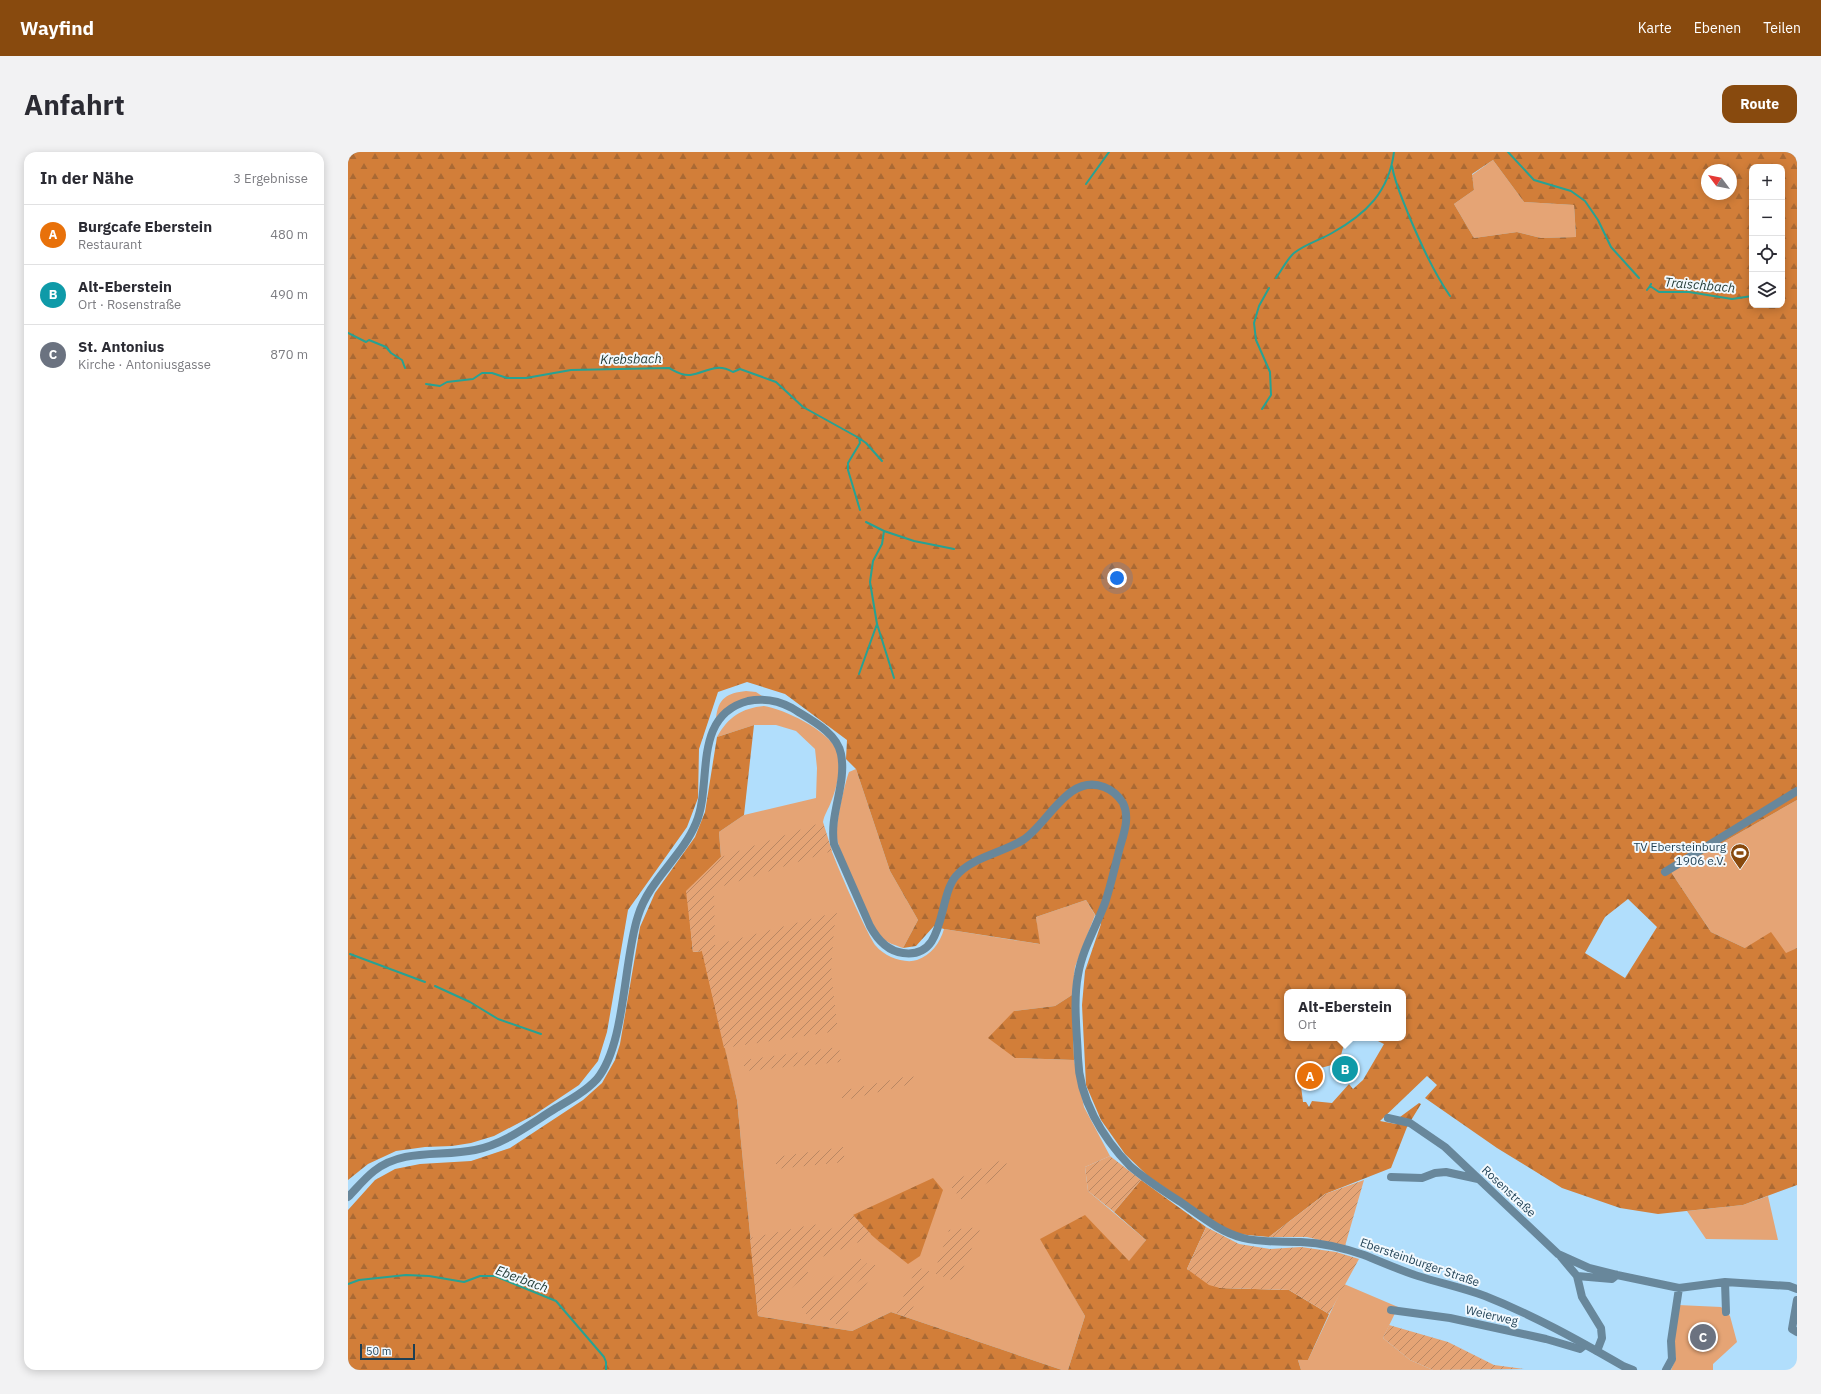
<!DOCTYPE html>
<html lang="de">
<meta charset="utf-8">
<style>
body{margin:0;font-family:"IBM Plex Sans",sans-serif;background:#f2f2f3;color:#2b2b33}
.controls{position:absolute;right:12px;top:12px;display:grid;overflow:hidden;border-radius:8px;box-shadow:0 2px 10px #0003}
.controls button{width:36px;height:36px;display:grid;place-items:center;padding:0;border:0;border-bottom:1px solid #e1e1e2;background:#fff;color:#2b2b33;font:20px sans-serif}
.compass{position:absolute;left:1353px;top:12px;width:36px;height:36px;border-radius:50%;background:#fff;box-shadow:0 2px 10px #0003;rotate:302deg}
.scale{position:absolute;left:12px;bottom:10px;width:55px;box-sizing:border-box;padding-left:4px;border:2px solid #1e3f53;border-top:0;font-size:11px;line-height:14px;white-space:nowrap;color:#1e3f53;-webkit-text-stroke:3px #f2f9fe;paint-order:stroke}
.you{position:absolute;left:769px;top:426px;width:14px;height:14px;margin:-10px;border:3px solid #fff;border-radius:50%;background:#1a73e8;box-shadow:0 0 0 6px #1a73e833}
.badge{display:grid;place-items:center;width:26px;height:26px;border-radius:50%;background:#884a0e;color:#fff;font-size:13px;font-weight:700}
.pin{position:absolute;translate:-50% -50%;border:2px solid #fff;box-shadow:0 1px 4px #0006}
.popup{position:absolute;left:936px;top:837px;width:122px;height:52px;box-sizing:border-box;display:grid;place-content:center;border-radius:8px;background:#fff;filter:drop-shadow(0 1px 3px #0005);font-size:13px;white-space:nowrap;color:#7c7c81}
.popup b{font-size:15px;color:#2b2b33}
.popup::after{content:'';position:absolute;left:50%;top:100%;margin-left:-8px;border:8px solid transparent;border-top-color:#fff}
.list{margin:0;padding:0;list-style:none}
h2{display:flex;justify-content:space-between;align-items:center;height:52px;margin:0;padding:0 16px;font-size:17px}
h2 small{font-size:13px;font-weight:400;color:#7c7c81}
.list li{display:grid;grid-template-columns:26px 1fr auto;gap:12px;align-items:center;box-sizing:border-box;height:60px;padding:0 16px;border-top:1px solid #e1e1e2}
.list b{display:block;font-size:15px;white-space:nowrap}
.list p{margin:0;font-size:13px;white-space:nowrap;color:#7c7c81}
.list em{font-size:13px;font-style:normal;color:#7c7c81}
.icon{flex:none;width:22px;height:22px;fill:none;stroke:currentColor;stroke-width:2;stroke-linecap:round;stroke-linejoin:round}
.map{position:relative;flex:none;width:1449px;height:1218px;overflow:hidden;border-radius:12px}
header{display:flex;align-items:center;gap:24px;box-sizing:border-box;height:56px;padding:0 20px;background:#884a0e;color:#fff}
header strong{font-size:19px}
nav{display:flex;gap:22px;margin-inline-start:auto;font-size:14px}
.intro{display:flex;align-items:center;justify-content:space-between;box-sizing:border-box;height:96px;padding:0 24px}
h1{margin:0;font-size:28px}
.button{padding:10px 18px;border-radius:12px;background:#884a0e;color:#fff;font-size:14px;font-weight:700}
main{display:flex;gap:24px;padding:0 24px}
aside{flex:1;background:#fff;border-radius:12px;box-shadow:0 2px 10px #0003}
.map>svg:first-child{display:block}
.green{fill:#e5a475}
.forest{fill:url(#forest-firs);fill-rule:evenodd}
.garden{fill:url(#garden-furrows)}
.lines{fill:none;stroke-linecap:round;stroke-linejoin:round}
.stream{stroke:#27a293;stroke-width:2}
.minor{stroke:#68879b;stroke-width:8}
.tertiary{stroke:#68879b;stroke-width:8}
.labels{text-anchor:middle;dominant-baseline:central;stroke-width:4;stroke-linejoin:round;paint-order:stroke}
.poi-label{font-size:12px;fill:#1e3f53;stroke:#f2f9fe;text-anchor:end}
.street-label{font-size:12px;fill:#1e3f53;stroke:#f2f9fe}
.water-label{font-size:13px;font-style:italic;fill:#1f3832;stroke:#f2f9fe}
</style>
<header>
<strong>Wayfind</strong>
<nav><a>Karte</a><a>Ebenen</a><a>Teilen</a></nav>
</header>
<div class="intro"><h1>Anfahrt</h1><a class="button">Route</a></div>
<main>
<aside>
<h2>In der Nähe<small>3 Ergebnisse</small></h2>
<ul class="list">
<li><span class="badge" style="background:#e8710a">A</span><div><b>Burgcafe Eberstein</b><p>Restaurant</p></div><em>480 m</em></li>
<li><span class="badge" style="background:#0f9aa8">B</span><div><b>Alt-Eberstein</b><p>Ort · Rosenstraße</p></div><em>490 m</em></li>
<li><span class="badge" style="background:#6b7280">C</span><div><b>St. Antonius</b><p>Kirche · Antoniusgasse</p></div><em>870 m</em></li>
</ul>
</aside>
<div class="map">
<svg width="1449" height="1218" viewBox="0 0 1449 1218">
<defs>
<pattern id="forest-firs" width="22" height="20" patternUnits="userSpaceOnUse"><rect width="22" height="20" fill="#d27e39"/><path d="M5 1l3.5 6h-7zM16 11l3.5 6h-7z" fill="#aa6933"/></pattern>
<pattern id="garden-furrows" width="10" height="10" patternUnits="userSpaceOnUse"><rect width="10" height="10" fill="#e5a475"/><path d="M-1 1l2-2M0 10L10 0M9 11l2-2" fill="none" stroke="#b98763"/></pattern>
</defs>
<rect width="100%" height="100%" fill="#b1defc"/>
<path class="green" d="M 1145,8 L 1176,50 L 1226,53 L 1228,85 L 1193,86 L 1169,80 L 1126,86 L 1106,52 L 1126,38 L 1124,23 Z
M 398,539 L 408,540 L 414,544 L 368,567 C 370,546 379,541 398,539 Z
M 416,554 C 436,557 479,578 488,597 C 495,613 489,635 483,650 C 481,656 476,663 475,670 C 473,681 519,783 528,794 C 537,805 557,812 569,808 C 583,803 592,791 596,777 L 691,792 L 688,765 L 738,748 L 747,763 L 727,815 L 724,843 L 707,854 L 666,859 L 667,906 L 726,908 L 736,955 L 762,1004 L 737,1015 L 740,1039 L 798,1088 L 781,1110 L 693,1087 L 737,1164 L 720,1218 L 714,1218 L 543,1160 L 504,1179 L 410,1164 L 389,948 L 338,739 L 373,705 L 371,680 L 396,663 L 468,646 L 469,616 L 467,597 L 448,579 L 428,573 L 406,573 L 369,585 C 380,565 394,556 416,554 Z
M 508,617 L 542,719 L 570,768 L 555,796 C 547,793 539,791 533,785 C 525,776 490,698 489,686 C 487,673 496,634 501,620 Z
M 1449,648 L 1449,796 L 1438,802 L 1397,796 L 1363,780 L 1323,720 Z
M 1420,1044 L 1430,1088 L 1358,1087 L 1339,1059 L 1395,1053 Z
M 996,1132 L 1050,1155 L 1035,1186 L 1062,1208 L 1085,1218 L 953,1218 L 950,1208 L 960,1208 Z
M 1330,1153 L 1373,1155 L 1382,1164 L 1389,1190 L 1365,1212 L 1365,1218 L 1323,1218 L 1328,1206 L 1323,1189 Z"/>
<path class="forest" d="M 0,0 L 1449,0 L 1449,648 L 1323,720 L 1363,780 L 1397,796 L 1423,780 L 1438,801 L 1449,796 L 1449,1033 L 1395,1053 L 1310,1062 L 1272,1056 L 1214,1036 L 1149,996 L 1077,946 L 1089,933 L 1079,924 L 1032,969 L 1048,972 L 1052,965 L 1071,951 L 1073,952 L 1059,975 L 1043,1016 L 977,1042 L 921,1085 L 889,1082 L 868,1071 L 800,1024 L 777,1002 L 753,968 L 738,933 L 734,853 L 737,819 L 753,772 L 738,748 L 688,765 L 692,792 L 596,777 L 586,774 L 568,794 L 555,796 L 570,768 L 542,719 L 508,617 L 498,607 L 499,588 L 437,542 L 399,530 L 370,540 L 351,597 L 350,646 L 339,675 L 280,758 L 259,880 L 250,909 L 231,933 L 186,963 L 146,984 L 123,991 L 104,994 L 77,995 L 48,999 L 20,1012 L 0,1028 ZM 1145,8 L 1176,50 L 1226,53 L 1228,85 L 1193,86 L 1169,80 L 1126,86 L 1106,52 L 1126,38 L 1124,22 ZM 1404,15 L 1434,15 L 1434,153 L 1404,153 ZM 1359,18 L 1383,18 L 1383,42 L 1359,42 ZM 1280,747 L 1309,775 L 1277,826 L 1237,801 L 1257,765 ZM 939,840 L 1055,840 L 1055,886 L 1024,886 L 1036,892 L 1015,928 L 1005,937 L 1001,932 L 984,951 L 964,949 L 961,955 L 958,950 L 955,950 L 952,926 L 959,915 L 968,920 L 969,917 L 991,911 L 996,892 L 1003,886 L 939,886 Z
M 406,573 L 396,663 L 371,680 L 373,705 L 339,739 L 345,800 L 354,799 L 389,948 L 410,1164 L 504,1179 L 543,1160 L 714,1218 L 0,1218 L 0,1058 L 27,1028 L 47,1017 L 72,1012 L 123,1009 L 162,996 L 235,948 L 254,931 L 267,908 L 272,892 L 292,775 L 307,741 L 347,685 L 357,660 L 369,585 Z
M 724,843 L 726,908 L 667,906 L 640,886 L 666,859 L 707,854 Z
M 585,1026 L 595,1038 L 572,1104 L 560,1112 C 542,1097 519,1083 505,1063 Z
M 793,1028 L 858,1075 L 839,1117 L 872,1136 L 941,1138 L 981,1162 L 960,1208 L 950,1208 L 953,1218 L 720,1218 L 737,1164 L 692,1087 L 737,1063 L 781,1109 L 798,1088 L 766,1060 Z"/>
<path class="garden" d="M 475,670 L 484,699 L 366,737 L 367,793 L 489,760 L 486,777 L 483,820 L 490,879 L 376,896 L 354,799 L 345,800 L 338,739 L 373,705 Z
M 491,895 L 493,910 L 396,919 L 396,908 Z
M 565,923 L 567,931 L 494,949 L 494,939 Z
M 495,995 L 497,1010 L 428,1017 L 428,1005 Z
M 762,1004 L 793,1028 L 766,1060 L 740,1039 L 737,1015 Z
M 656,1007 L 661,1016 L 614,1048 L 600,1031 Z
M 1016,1028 L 997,1094 L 959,1085 L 921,1085 L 977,1042 Z
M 505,1063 L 523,1082 L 511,1090 L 459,1111 L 460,1122 L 410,1164 L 402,1086 L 467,1072 L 475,1082 Z
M 633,1075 L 609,1130 L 586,1121 L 601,1078 Z
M 858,1075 L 891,1092 L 922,1097 L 953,1095 L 988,1100 L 1011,1107 L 981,1162 L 941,1138 L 872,1136 L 861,1133 L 839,1117 Z
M 510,1105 L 519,1111 L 463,1168 L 453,1155 L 463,1143 Z
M 525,1112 L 530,1114 L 491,1174 L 480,1167 Z
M 569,1115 L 583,1120 L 560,1165 L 548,1161 Z
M 1041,1173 L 1100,1190 L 1146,1213 L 1176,1217 L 1085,1218 L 1062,1208 L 1035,1186 Z"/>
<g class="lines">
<path class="stream" d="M 1160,0 L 1186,28 L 1223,39 L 1237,49 L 1250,68 L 1263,95 L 1291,126
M 1044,14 C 1047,32 1055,48 1061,64 C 1073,92 1085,119 1102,144
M 738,32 L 761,0
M 928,126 C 934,118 939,107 946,101 C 957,92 972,88 984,81 C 1018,62 1041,40 1046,0
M 1303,132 L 1302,134 L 1311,140 L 1341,140 L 1384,147 L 1404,144
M 1299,138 L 1302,134
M 0,181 L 18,190 L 21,188 L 38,195 L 43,201 L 54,208 L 57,216
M 78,232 L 92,234 L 99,230 L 125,227 L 134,221 L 144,221 L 159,226 L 178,226 L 223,218 L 321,216 C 327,219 334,224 342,223 C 358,221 367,210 385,220 L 392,217 L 428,230 L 455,255 L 511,286 L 512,291 L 500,311 L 500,318 L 512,358
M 914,257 L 923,243 L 922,220 L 908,188 L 906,171 L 911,154 L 921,136
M 511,286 L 518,291 L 534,309
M 536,379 L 566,389 L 606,397
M 529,472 L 546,526
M 511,522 L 529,472 L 522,430 L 525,409 L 534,392 L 536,379 L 518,370
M 2,802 L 77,830
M 87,834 L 122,850 L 150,867 L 193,882
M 0,1132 L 11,1128 L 58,1123 L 81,1124 L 116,1130 L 132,1124 L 147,1124 L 208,1149 L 256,1205 L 258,1210 L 258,1218"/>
<path class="minor" d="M 1317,720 L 1449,639
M 1040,966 L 1062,971 L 1097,995 L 1210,1102 L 1241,1116 L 1269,1123 L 1331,1136 L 1377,1130 L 1441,1134 L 1449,1137
M 1043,1025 L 1074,1026 L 1087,1021 L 1098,1020 L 1130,1027
M 1213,1105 L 1229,1124 L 1234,1145 L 1253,1176 L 1254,1186 L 1249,1199
M 1229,1124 L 1264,1127 L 1269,1123
M 1377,1130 L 1378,1160
M 1449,1148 L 1444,1177 L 1449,1180
M 1043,1158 L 1102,1166 L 1198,1187 L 1232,1197 L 1237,1193
M 1318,1218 L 1324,1207 L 1323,1189 L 1331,1136"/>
<path class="tertiary" d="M 0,1045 C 8,1037 16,1027 26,1019 C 55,996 93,1005 127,998 C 157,992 182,972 208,956 C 222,948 238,939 249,927 C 278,891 275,810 290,764 C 301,728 334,705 348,671 C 365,632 343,564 400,549 C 415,546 431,549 444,556 C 461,567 489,580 493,602 C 499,632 481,662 486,692 L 522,774 C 529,787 539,799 555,801 C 599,807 589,746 608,724 C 624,705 654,701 675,688 C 700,672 720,621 756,635 C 764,638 770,643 775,651 C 782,665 776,681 772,695 C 767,714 763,733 757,751 C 748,775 734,798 730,823 C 725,850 729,879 730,906 C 731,947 754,985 782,1014 C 798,1028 817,1040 834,1051 C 854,1065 872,1080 895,1086 C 914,1091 934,1089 953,1090 C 974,1091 996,1096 1016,1103 C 1034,1110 1051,1118 1070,1124 C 1092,1131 1115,1136 1137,1144 C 1185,1163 1230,1188 1275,1214 L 1285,1218"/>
</g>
<defs>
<symbol id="stadium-pin" viewBox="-11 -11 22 30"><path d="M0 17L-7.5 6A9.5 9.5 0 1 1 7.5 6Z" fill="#884a0e" stroke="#f2f9fe"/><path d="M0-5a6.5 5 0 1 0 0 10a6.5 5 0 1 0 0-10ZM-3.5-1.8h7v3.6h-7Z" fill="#fff"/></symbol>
</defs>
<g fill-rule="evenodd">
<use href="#stadium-pin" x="1381" y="690" width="22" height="30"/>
</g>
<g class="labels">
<g class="poi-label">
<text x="1378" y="694">TV Ebersteinburg<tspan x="1378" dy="14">1906 e.V.</tspan></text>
</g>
<g class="street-label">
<text transform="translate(1161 1039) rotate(43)">Rosenstraße</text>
<text transform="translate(1072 1110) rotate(19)">Ebersteinburger Straße</text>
<text transform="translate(1144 1163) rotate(13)">Weierweg</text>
</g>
<g class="water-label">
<text transform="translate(1352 133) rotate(5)">Traischbach</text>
<text transform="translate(283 207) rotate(-1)">Krebsbach</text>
<text transform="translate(174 1127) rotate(20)">Eberbach</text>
</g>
</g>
</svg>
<div class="controls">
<button>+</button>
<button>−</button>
<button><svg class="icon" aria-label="locate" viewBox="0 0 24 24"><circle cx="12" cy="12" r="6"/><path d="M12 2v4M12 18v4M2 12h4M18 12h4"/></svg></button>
<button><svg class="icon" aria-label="layers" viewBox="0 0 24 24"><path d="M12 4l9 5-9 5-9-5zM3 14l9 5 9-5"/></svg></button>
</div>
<svg class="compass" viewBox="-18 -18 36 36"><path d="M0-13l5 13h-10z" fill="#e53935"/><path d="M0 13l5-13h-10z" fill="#7c7c81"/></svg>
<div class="scale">50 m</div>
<div class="you"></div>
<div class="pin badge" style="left:962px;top:924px;background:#e8710a">A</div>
<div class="pin badge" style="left:997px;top:917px;background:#0f9aa8">B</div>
<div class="popup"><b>Alt-Eberstein</b>Ort</div>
<div class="pin badge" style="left:1355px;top:1185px;background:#6b7280">C</div>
</div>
</main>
